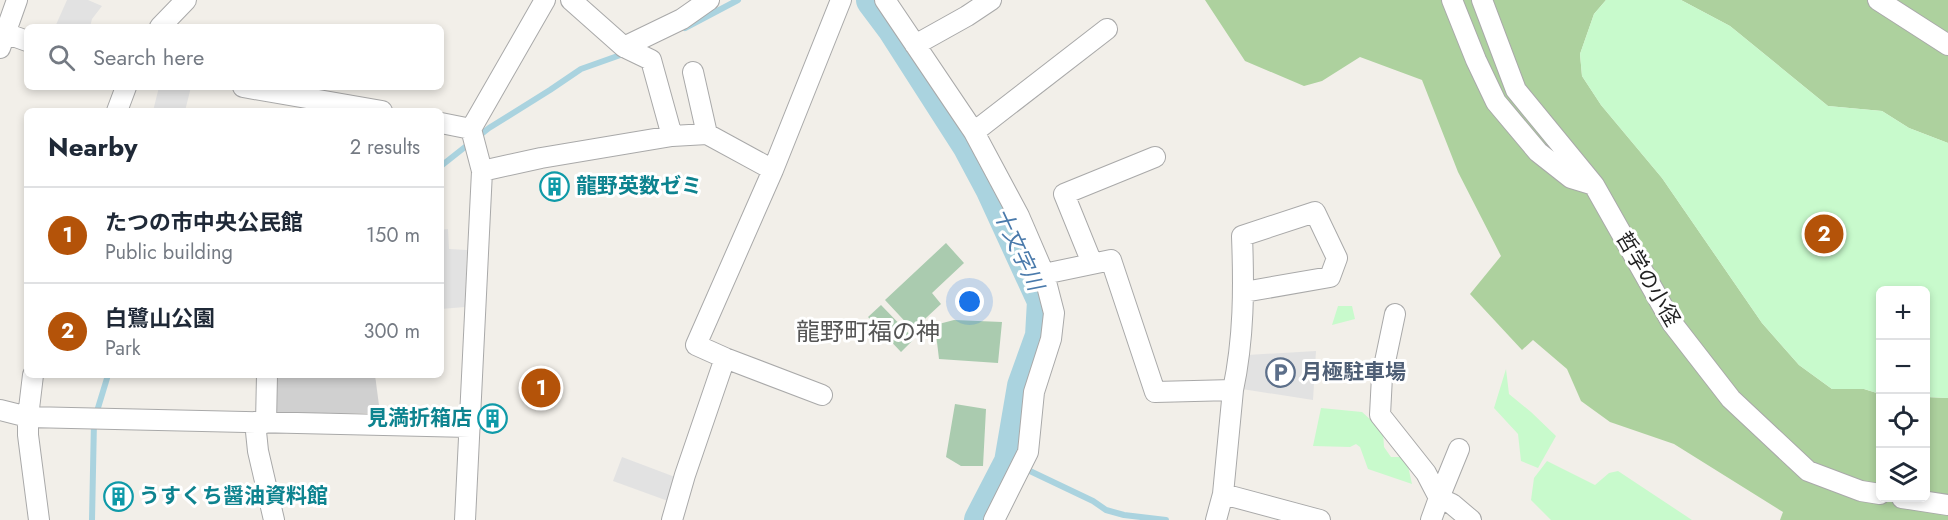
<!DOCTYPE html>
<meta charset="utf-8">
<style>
body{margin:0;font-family:Jost,"Noto Sans JP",sans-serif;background:#f2f2f3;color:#1f2937}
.controls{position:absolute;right:18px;bottom:18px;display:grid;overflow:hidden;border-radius:9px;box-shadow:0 3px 9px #0003}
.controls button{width:54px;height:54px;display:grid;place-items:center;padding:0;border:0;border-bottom:2px solid #e0e1e3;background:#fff;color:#1f2937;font:30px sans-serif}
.you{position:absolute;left:970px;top:302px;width:21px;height:21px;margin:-15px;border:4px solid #fff;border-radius:50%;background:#1a73e8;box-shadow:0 0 0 9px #1a73e833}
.badge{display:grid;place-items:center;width:39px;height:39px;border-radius:50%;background:#b45309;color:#fff;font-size:20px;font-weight:700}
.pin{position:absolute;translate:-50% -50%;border:3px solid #fff;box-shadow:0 2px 6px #0006}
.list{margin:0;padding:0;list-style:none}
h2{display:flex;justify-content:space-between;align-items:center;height:78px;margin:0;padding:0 24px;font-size:26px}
h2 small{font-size:20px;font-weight:400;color:#747a83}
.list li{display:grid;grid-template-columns:39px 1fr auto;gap:18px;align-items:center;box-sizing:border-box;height:96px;padding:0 24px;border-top:2px solid #e0e1e3}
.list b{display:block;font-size:22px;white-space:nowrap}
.list p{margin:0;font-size:20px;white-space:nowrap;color:#747a83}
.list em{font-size:20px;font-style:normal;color:#747a83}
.icon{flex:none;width:33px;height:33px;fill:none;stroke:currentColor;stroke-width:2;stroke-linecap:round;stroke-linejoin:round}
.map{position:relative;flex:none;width:1948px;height:520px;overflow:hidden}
.search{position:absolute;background:#fff;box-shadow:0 3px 9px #0003;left:24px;top:24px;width:420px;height:66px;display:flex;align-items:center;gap:15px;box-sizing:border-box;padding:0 21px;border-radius:9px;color:#747a83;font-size:22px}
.panel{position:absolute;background:#fff;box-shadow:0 3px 9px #0003;left:24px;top:108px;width:420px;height:270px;border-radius:9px}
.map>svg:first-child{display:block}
.religious{fill:#d0d0d0}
.forest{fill:#add19e}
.cemetery{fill:#aacbaf}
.park{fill:#c8facc}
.parking{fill:#e2e2e2}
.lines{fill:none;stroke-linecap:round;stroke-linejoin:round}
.stream{stroke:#aad3df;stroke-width:6}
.river{stroke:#aad3df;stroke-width:34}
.street-casing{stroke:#a9a9a9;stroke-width:22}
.street{stroke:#fff;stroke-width:20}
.labels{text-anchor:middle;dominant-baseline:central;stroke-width:6;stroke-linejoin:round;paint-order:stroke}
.culture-label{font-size:21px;font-weight:bold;fill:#0d838f;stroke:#fff;text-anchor:start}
.street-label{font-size:21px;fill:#222;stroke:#fff}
.service-label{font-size:21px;font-weight:bold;fill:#4e5e75;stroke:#fff;text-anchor:start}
.water-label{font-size:22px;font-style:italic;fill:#4a7aab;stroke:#fff}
.quarter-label{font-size:24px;fill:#555;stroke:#fff}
</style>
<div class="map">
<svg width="1948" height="520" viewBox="0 0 1948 520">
<rect width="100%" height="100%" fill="#f2efe9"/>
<path class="religious" d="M 276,375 L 375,375 L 380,413 L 274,414 Z"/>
<path class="forest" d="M 1205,0 L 1606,0 L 1594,14 L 1580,54 L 1582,76 L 1601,105 L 1662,178 L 1762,323 L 1799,365 L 1832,389 L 1864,389 L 1880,394 L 1880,498 L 1926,498 L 1926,397 L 1948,398 L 1948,520 L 1780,520 L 1783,512 L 1674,444 L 1610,422 L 1581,401 L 1567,369 L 1533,340 L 1522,350 L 1470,294 L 1501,256 L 1458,172 L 1422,80 L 1360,57 L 1322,81 L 1304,86 L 1245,61 Z
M 1681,0 L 1948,0 L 1948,143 L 1909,128 L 1882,111 L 1828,106 L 1730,26 Z"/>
<path class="cemetery" d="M 946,243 L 964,263 L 932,293 L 941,304 L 913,330 L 885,300 Z
M 881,305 L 914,339 L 901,352 L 868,317 Z
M 954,320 L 1002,322 L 998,363 L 939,359 L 935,325 Z
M 955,404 L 986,409 L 983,466 L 961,466 L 946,457 Z"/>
<path class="park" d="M 1606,0 L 1681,0 L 1730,26 L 1828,106 L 1882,111 L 1909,128 L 1948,143 L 1948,398 L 1926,397 L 1926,290 L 1880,290 L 1880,394 L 1864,389 L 1832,389 L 1799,365 L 1762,323 L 1662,178 L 1601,105 L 1582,76 L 1580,54 L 1594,14 Z
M 1338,306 L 1352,306 L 1355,319 L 1332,325 Z
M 1506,369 L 1509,394 L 1531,412 L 1556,436 L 1538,468 L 1521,461 L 1518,434 L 1494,408 Z
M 1321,408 L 1362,412 L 1383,431 L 1384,447 L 1391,457 L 1406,457 L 1412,484 L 1368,469 L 1360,447 L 1356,444 L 1350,447 L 1313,446 Z
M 1547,461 L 1595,485 L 1609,473 L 1618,471 L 1692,520 L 1551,520 L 1531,500 L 1534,478 Z"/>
<path class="parking" d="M 67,0 L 88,0 L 102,6 L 92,19 L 90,27 L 55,27 Z
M 159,87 L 191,87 L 185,111 L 153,111 Z
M 448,229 L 449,249 L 467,250 L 465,307 L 441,309 L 441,230 Z
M 1316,351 L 1313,400 L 1242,389 L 1247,355 Z
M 622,457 L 675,477 L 668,501 L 613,481 Z"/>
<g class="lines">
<path class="stream" d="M 685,28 L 738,0
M 441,166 L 489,128 L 550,90 L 581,69 L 626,53
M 1011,462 L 1093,501 L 1106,510 L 1124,515 L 1166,520
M 92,520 L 94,421 L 108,375"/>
<path class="river" d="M 873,0 L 894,28 L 969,145 L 992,188 L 1044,301 L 1042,336 L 1024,386 L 1011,462 L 981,520"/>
<defs>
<path id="street" d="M 571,0 L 624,47 L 682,19 L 709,0
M 885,0 L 974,132 L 1019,216 L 1044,274 L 1054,313 L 1051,339 L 1034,392 L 1028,452 L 994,520
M 1452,0 L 1476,60 L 1496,102 L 1538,152 L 1571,178 L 1594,185
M 1482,0 L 1516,90 L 1594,185 L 1672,323 L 1731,399 L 1808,471 L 1861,491 L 1880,494
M 1878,0 L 1948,45
M 160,27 L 186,0
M 0,28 L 5,33 L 27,41
M 915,45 L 967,16 L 991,0
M 624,47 L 651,60 L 672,136
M 0,48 L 17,0
M 693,72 L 707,134
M 243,87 L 382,111
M 117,111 L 126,87
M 441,123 L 471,129
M 974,132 L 1107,29
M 482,171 L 541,158 L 672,136 L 707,134 L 773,170
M 1092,263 L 1064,194 L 1155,157
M 1044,274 L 1111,260 L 1155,392 L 1233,390 L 1223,494 L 1216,520
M 1395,314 L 1382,376 L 1380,415 L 1426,473 L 1439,498
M 725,358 L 822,395
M 33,375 L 28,417 L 28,435 L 39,520
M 1233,390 C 1244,338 1244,288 1242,236 L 1315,212 L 1337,258 L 1330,277 L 1244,292
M 0,410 L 28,417 L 470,427
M 255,422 L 258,451 L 274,520
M 266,423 L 267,375
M 1223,494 L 1320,520
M 1439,498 L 1459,449
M 1902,498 L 1948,505
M 465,520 L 482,171 L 471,129 L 545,0
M 672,520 L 685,475 L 725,358 L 696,345 L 773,170 L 841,0
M 1431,520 L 1439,498 L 1452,504 L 1471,520"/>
</defs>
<use href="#street" class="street-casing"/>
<use href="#street" class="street"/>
</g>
<defs>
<symbol id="building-ring" viewBox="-11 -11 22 22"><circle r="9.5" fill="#fff" stroke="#0f9aa8" stroke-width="1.5"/><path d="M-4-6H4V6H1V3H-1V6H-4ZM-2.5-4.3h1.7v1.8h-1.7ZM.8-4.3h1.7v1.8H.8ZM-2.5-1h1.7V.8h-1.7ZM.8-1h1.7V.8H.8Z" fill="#0f9aa8"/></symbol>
<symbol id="parking-ring" viewBox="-11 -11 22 22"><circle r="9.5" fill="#fff" stroke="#5c6f8a" stroke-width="1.5"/><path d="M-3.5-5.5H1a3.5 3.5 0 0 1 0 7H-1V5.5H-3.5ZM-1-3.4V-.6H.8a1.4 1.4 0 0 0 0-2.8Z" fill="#5c6f8a"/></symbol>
</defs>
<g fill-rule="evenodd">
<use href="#building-ring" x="538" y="170" width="33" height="33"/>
<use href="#parking-ring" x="1264" y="356" width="33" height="33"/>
<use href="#building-ring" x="476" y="402" width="33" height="33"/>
<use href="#building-ring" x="102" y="480" width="33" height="33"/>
</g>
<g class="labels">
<g class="culture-label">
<text x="576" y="186">龍野英数ゼミ</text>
<text x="472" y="418" text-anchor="end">見満折箱店</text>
<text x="139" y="496">うすくち醤油資料館</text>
</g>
<g class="street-label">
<text transform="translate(1648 279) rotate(60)">哲学の小径</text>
</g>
<g class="service-label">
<text x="1301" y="372">月極駐車場</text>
</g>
<g class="water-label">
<text transform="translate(1019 249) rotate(65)">十文字川</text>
</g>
<g class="quarter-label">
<text x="868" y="331">龍野町福の神</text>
</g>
</g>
</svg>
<div class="controls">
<button>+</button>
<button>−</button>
<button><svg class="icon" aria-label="locate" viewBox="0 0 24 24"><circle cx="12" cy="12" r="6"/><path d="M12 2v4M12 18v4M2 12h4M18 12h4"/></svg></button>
<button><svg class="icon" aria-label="layers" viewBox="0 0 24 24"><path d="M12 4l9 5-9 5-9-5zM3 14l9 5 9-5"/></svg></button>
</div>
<div class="you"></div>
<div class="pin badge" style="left:541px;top:388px">1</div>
<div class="pin badge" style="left:1824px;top:234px">2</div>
<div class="search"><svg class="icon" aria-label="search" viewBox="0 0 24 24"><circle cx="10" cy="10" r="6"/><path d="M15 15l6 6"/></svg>Search here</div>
<section class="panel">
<h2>Nearby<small>2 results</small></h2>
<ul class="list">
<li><span class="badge">1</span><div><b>たつの市中央公民館</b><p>Public building</p></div><em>150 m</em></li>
<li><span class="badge">2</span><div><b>白鷺山公園</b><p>Park</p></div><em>300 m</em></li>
</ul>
</section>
</div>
